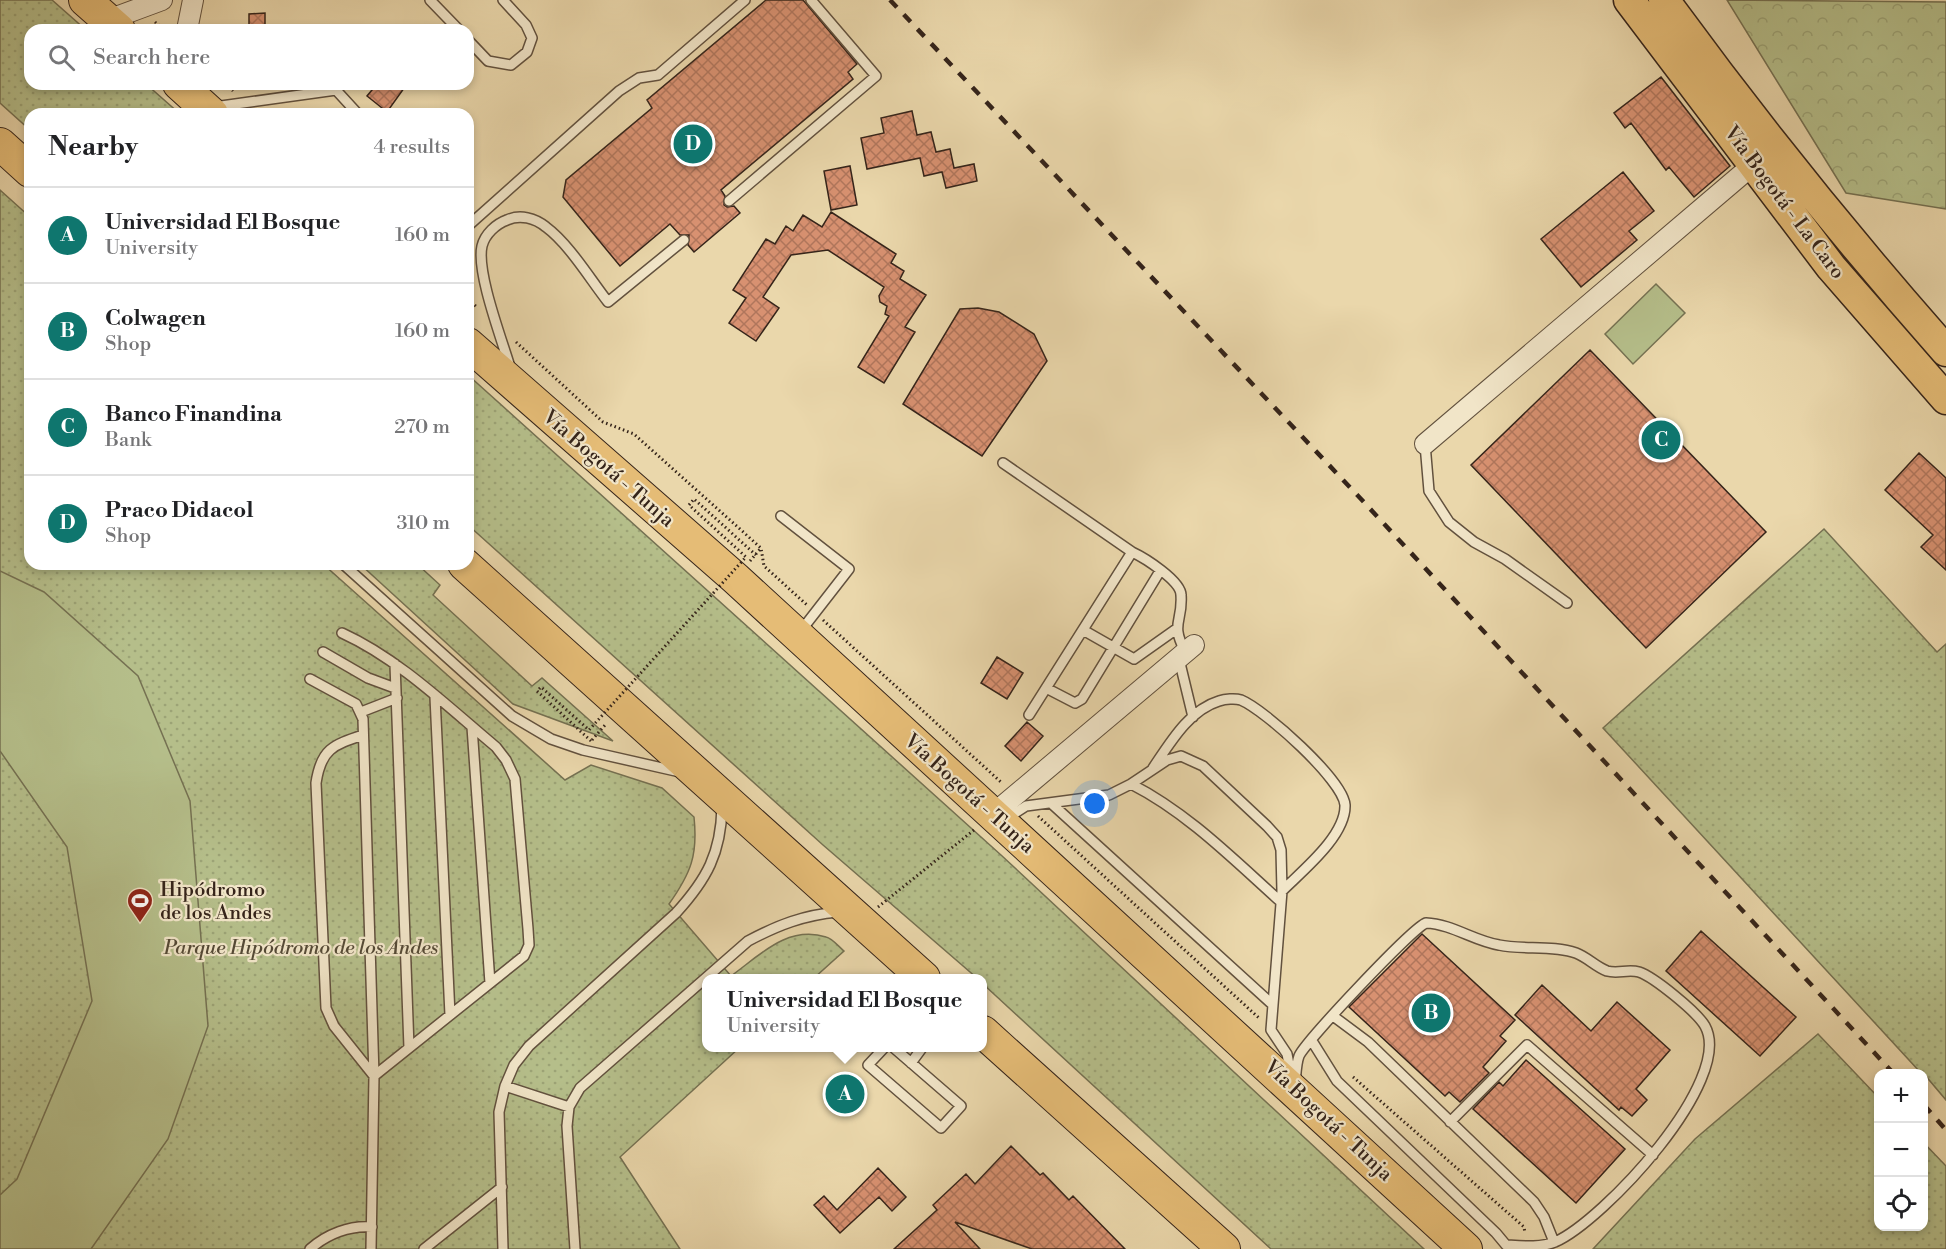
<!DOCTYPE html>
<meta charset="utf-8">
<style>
body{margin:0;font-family:"Libre Bodoni",serif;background:#f6f6f6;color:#202124}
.controls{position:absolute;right:18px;bottom:18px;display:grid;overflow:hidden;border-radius:12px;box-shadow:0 3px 9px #0003}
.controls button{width:54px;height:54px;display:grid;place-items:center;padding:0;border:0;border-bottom:2px solid #e0e0e0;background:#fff;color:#202124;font:30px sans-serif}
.you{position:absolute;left:1095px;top:804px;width:21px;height:21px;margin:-15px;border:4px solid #fff;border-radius:50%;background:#1a73e8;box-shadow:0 0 0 9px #1a73e833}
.badge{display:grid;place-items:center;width:39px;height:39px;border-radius:50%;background:#0f766e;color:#fff;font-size:20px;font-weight:700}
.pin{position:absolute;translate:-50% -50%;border:3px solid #fff;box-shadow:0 2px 6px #0006}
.popup{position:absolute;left:702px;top:974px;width:285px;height:78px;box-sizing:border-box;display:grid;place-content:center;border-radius:12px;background:#fff;filter:drop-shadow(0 2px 4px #0005);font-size:20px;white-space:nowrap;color:#757577}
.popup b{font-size:22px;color:#202124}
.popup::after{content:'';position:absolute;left:50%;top:100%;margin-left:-12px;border:12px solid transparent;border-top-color:#fff}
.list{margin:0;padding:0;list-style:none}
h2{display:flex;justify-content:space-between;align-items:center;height:78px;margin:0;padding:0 24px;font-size:26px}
h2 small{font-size:20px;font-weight:400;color:#757577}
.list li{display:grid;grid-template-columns:39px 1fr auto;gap:18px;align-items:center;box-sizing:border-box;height:96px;padding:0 24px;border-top:2px solid #e0e0e0}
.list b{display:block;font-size:22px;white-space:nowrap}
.list p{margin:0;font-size:20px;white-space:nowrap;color:#757577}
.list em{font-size:20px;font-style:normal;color:#757577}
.icon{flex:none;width:33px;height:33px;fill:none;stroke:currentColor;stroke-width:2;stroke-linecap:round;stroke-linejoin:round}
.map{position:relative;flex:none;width:1946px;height:1249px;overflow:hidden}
.search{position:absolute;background:#fff;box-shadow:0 3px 9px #0003;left:24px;top:24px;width:450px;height:66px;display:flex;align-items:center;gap:15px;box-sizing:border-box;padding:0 21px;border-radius:18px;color:#757577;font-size:22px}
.panel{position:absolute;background:#fff;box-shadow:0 3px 9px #0003;left:24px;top:108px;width:450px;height:462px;border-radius:18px}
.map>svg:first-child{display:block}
.green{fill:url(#green-dots);stroke:#757152;stroke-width:1.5}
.forest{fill:url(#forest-crowns);stroke:#757152;stroke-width:1.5}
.pitch{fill:#b5be8a;stroke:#757152;stroke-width:1.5}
.building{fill:url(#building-cross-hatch);stroke:#35241a;stroke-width:1.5}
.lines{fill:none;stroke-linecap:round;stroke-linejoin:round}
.service-casing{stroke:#62513e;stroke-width:12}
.minor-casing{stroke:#62513e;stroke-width:22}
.primary-casing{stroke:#35241a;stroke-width:33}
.trunk-casing{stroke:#35241a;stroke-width:34}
.path{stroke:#35241a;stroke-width:3;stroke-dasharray:1.5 3;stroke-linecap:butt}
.service{stroke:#f1e5c8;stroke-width:9}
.minor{stroke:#f1e5c8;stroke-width:20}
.primary{stroke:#e5bc76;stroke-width:30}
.trunk{stroke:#e5bc76;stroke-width:32}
.rail{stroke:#35241a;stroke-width:4.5;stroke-dasharray:10 10;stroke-linecap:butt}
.path-bridge{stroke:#35241a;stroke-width:3;stroke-dasharray:1.5 3;stroke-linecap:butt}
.labels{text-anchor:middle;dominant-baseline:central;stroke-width:4.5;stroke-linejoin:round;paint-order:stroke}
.street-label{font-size:20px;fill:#35241a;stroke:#f1e5c8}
.poi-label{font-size:20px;fill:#35241a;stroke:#f1e5c8;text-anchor:start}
.park-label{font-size:20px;font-style:italic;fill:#554a36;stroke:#f1e5c8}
</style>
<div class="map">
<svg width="1946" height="1249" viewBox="0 0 1946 1249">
<defs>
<pattern id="green-dots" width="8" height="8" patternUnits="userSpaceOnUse" patternTransform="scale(1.5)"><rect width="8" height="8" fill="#b5be8a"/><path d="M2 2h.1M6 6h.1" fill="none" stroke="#9ca376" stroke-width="1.8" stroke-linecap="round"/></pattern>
<pattern id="forest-crowns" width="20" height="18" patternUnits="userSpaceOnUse" patternTransform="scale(1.5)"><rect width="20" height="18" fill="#b5be8a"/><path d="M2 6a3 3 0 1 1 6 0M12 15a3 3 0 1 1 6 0" fill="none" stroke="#9ca376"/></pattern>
<pattern id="building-cross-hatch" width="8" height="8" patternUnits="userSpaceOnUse" patternTransform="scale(1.5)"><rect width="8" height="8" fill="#d89171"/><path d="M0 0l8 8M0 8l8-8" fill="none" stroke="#b0765c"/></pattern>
</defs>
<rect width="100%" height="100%" fill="#ead7ab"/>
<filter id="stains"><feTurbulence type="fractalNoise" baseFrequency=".00333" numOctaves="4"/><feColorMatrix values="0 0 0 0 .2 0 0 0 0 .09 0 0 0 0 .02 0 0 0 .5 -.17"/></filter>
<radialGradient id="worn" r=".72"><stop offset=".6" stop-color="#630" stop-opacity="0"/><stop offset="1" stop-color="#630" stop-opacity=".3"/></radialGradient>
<path class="green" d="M 0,0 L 52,0 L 86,30 L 30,30 L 30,84 L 146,84 L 180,114 L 30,114 L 30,130 L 0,103 Z
M 0,190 L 30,217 L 30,564 L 323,564 L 565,780 L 591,765 L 662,788 L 694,817 C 698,855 691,873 669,904 L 731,976 C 759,956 787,925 826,937 C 832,938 839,947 844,951 L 814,978 L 707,978 L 707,1048 L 739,1048 L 620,1157 L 680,1249 L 0,1249 Z
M 468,375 L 1001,855 L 1424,1249 L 1271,1249 L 983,984 L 983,978 L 977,978 L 823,845 L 468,525 Z
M 1824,529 L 1937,652 L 1946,644 L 1946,1100 L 1924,1074 L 1921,1073 L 1603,728 Z
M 360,564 L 417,564 L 440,585 L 433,595 L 532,686 L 542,678 L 613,741 L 513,704 Z
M 1818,1034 L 1878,1097 L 1878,1226 L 1924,1226 L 1924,1143 L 1946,1166 L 1946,1249 L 1593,1249 L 1695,1139 Z"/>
<path class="forest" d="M 1727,0 L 1946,2 L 1946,209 L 1846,193 Z"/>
<path class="pitch" d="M 1656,284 L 1685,313 L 1633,364 L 1605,334 Z
M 0,571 L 44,592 L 138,676 L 190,801 L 208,1026 L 168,1139 L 91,1249 L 0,1249 L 0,1195 L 17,1179 L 92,1001 L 67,847 L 0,751 Z"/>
<path class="building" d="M 766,0 L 803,0 L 857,64 L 848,72 L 853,79 L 721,190 L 725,196 L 724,205 L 727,207 L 734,206 L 740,213 L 694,252 L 688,245 L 689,235 L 680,235 L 670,224 L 620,266 L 563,197 L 566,180 L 652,108 L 647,100 Z
M 265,13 L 265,30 L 249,30 L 249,14 Z
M 1661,77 L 1730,166 L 1694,197 L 1669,167 L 1666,170 L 1631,123 L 1625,128 L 1614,113 Z
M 377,84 L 407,84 L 387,112 L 367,96 Z
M 912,111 L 917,135 L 931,132 L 936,152 L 950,149 L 954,168 L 974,164 L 977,181 L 946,188 L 942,172 L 924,176 L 920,158 L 867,169 L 861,138 L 884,133 L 881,118 Z
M 850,166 L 857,205 L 831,210 L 824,171 Z
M 1623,172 L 1654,211 L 1629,231 L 1637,240 L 1581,287 L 1541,239 Z
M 831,212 L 896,254 L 891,263 L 904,271 L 900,279 L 926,295 L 905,327 L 915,332 L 884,383 L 858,367 L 889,316 L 885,314 L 887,306 L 880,302 L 879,296 L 884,287 L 828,250 L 791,255 L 763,297 L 779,308 L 756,341 L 729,323 L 746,298 L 733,290 L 766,239 L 775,244 L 786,226 L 793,231 L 803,215 L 822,227 Z
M 978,308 L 999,312 L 1034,334 L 1047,361 L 982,456 L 903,404 L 960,309 Z
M 1590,350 L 1766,532 L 1646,648 L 1471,465 Z
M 1919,453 L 1946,478 L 1946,570 L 1921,547 L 1933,535 L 1885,490 Z
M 997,657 L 1023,673 L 1007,699 L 981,683 Z
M 1027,722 L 1043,736 L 1021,761 L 1005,746 Z
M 1701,931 L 1796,1017 L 1760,1056 L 1666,971 Z
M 1422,934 L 1515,1020 L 1500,1036 L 1506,1041 L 1483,1067 L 1489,1073 L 1460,1102 L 1449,1092 L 1445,1096 L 1349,1007 Z
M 1542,985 L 1591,1031 L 1617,1002 L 1670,1050 L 1636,1089 L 1647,1100 L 1632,1116 L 1621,1107 L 1619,1110 L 1515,1015 Z
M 1526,1060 L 1625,1149 L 1576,1203 L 1473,1109 L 1499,1082 L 1503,1086 Z
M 1011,1146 L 1040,1175 L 1043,1173 L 1069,1200 L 1073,1196 L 1125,1249 L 1032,1249 L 955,1222 L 980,1249 L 894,1249 L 937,1210 L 933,1205 L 966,1174 L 975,1184 Z
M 878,1168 L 906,1197 L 892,1211 L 879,1197 L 840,1233 L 814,1205 L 824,1196 L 837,1210 Z"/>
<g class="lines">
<defs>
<path id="service" d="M 430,0 L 459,30
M 468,40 L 488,61 L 511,65 L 527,52 L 532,38 L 526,25 L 503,0
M 214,107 L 336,90 L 358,114
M 729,201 L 876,76 L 811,0
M 468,226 L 619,91 L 639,78 L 658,75 L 745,0
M 510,367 C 502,340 476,272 482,246 C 485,234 496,224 507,220 C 520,214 535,218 546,227 C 569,244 590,279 608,302 L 684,240
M 1425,444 L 1429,491 L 1449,522 L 1474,542 L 1505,559 L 1567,603
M 1003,463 L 1132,552
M 781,516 L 849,569 L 800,632
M 343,564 L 512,716 L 551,739 L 583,750 L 680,772
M 1083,630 L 1134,659 L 1175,630
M 342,633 C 399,659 448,707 496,747 L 506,760 L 515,779 L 528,929 L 529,945 L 524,956 L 374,1076 L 334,1026 L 326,1008 L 316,783 C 321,749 333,745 363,735
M 323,652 L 368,678 L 395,688
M 1179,659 L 1193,717
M 395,664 L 409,1048
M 310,679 L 356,704 L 363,719 L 374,1076 L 371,1249
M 1046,688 L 1075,703 L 1082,699 L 1160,571
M 435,697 L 450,1015
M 361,712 L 397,698
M 1029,715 L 1132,552 C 1145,558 1181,581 1181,595 C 1183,622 1170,623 1185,651
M 472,727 L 490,983
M 1153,768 C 1170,743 1189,710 1219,701 C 1225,699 1235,698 1241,700 C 1265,710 1343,780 1345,805 C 1346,836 1302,871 1282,891
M 1131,784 C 1188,813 1234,860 1281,902
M 1052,804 L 1273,1005
M 1004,820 L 1026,806 L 1109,795 L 1131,784 L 1167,760 L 1181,756 L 1203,766 L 1267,826 L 1277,837 L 1281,850 L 1282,891 L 1271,1030 L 1287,1054 L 1291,1075
M 1333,1016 L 1368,1042 L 1534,1202 L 1544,1217 L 1554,1242
M 884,1048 L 868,1065 L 941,1128 L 961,1106 L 894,1048
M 911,1063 L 922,1048
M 1295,1084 C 1296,1075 1296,1064 1299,1056 C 1305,1042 1412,928 1426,923 C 1452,924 1474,941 1499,945 C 1523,950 1553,945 1576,953 C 1587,957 1596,967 1607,971 C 1618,974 1628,969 1639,972 C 1654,977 1697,1012 1705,1026 C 1735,1080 1603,1221 1555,1242 C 1540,1248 1522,1246 1506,1245 L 1496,1233 L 1337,1081 L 1312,1041
M 505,1086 L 569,1107
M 1450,1122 L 1527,1045 L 1653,1155
M 310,1249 C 327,1234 350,1225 372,1227
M 424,1249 L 502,1187
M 503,1249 L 499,1112 L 505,1086 L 514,1065 L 529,1046 L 676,913 C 707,879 721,853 722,807
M 575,1249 L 567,1126 L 569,1107 L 580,1088 L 748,941 C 778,925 804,915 838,912"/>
<path id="minor" d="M 108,20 L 162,0
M 187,30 L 193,0
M 1425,444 L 1754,164
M 992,815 L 1194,645"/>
<path id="primary" d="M 1629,0 L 1831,267 L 1946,399
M 1664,0 C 1752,121 1847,239 1946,351"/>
<path id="trunk" d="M 85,0 L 119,30
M 179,84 L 212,114
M 0,144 L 30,171
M 468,344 L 735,578 L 1466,1249
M 464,564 L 924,978
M 983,1032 L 1224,1249"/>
</defs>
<use href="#service" class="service-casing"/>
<use href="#minor" class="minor-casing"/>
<use href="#primary" class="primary-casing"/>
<use href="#trunk" class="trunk-casing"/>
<path class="path" d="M 155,22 L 164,30
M 226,84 L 233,91
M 468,299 L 478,308
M 516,342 L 603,422 L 634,434 L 761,548 L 764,566 L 807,605
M 750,561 L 761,548
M 823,620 L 1002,783
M 592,740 L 606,724
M 1038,816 L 1259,1018
M 878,907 L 974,830
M 1353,1077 L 1524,1227 L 1525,1233"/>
<use href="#service" class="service"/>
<use href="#minor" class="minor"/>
<use href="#primary" class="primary"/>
<use href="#trunk" class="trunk"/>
<path class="rail" d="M 890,0 L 1361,499 L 1894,1074
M 1924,1105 L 1946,1130"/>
<path class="path-bridge" d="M 591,741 L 537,691 L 541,687 L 589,730 L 746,557 L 689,505 L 694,499 L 756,555"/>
</g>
<defs>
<symbol id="stadium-pin" viewBox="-11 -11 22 30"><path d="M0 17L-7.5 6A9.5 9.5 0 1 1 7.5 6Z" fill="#8f2418" stroke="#f1e5c8"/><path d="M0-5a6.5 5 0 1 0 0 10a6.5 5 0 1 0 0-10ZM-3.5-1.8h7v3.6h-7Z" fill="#fff"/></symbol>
</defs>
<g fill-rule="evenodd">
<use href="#stadium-pin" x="125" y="886" width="30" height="40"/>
</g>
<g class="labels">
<g class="street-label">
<text transform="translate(1784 203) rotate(53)">Vía Bogotá - La Caro</text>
<text transform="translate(608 469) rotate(41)">Vía Bogotá - Tunja</text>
<text transform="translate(969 794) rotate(42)">Vía Bogotá - Tunja</text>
<text transform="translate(1328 1121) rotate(43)">Vía Bogotá - Tunja</text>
</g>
<g class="poi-label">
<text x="160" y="890">Hipódromo<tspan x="160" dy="23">de los Andes</tspan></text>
</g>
<g class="park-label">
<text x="301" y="948">Parque Hipódromo de los Andes</text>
</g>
</g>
<rect width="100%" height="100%" filter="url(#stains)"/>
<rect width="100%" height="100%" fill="url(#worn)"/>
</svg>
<div class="controls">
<button>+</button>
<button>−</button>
<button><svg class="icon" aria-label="locate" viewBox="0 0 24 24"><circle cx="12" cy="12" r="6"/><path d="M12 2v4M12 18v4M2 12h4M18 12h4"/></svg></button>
</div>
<div class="you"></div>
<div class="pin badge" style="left:845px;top:1094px">A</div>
<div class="popup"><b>Universidad El Bosque</b>University</div>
<div class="pin badge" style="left:1431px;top:1013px">B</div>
<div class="pin badge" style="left:1661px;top:440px">C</div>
<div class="pin badge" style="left:693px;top:144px">D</div>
<div class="search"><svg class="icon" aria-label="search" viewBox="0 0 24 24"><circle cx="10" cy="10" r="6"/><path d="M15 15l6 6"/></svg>Search here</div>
<section class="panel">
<h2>Nearby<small>4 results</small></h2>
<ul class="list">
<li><span class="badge">A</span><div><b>Universidad El Bosque</b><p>University</p></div><em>160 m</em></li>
<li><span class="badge">B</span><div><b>Colwagen</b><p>Shop</p></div><em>160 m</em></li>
<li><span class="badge">C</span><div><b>Banco Finandina</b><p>Bank</p></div><em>270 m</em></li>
<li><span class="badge">D</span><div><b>Praco Didacol</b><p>Shop</p></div><em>310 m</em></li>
</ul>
</section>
</div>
